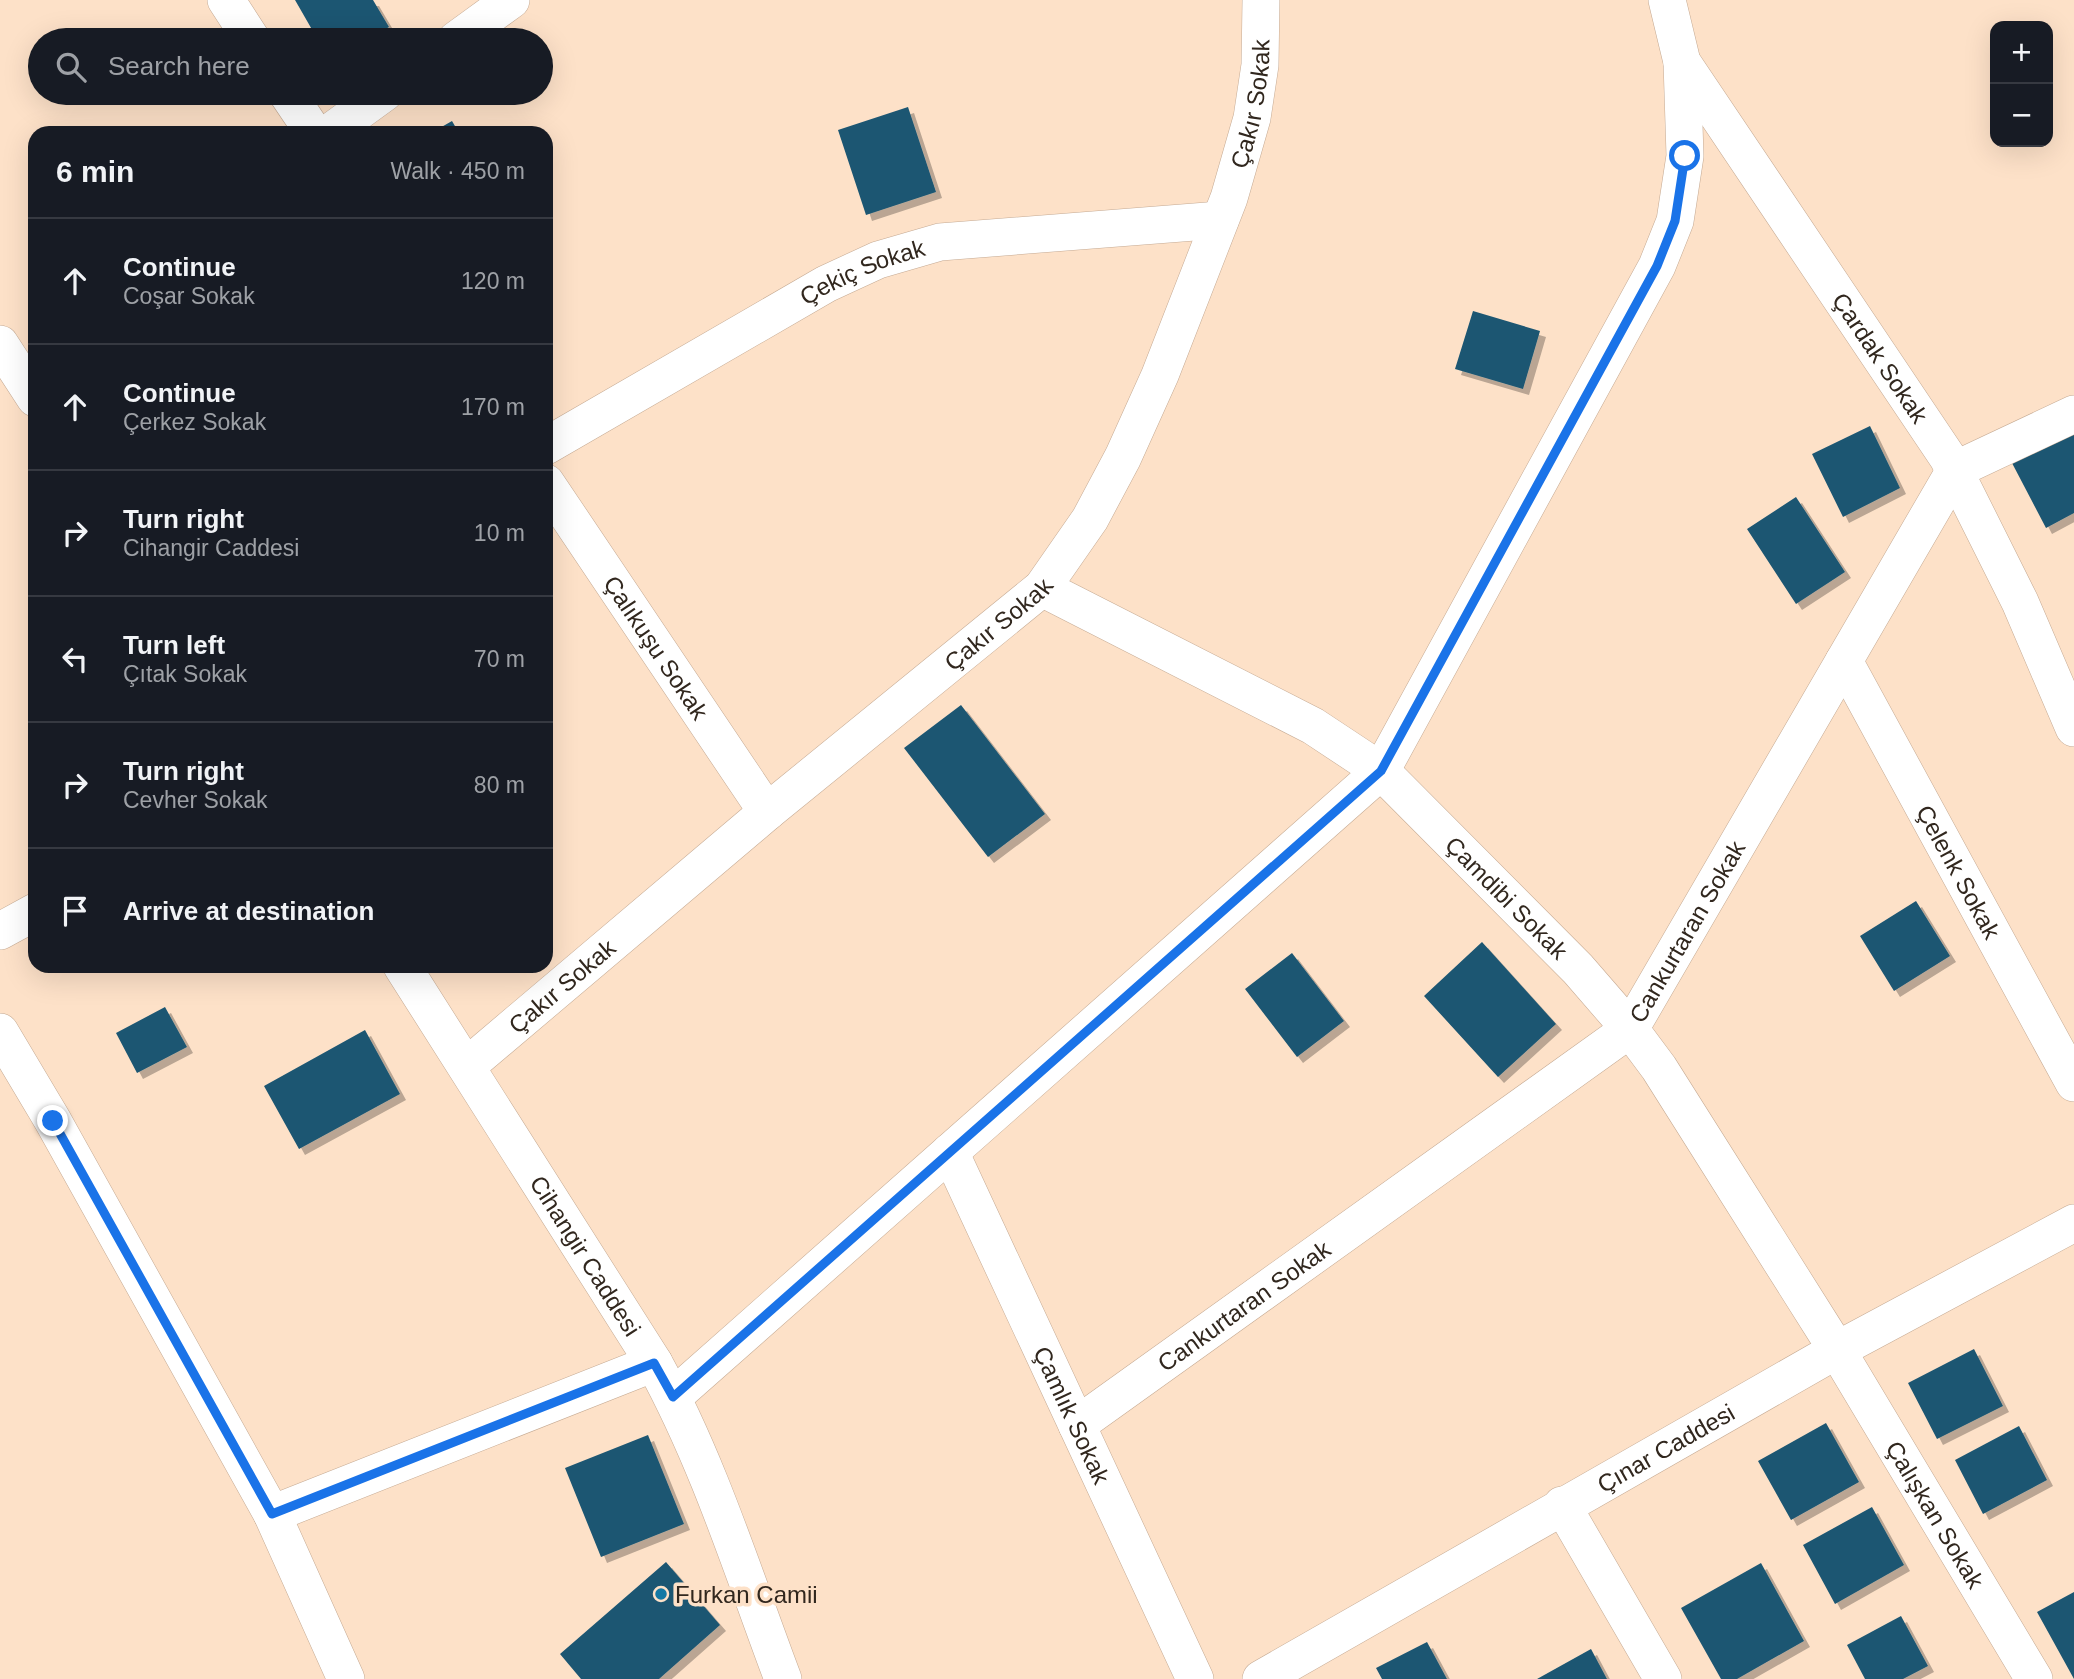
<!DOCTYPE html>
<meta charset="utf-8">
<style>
body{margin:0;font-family:Arial,sans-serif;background:#242831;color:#f1f3f6}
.controls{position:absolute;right:21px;top:21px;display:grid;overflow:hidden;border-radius:14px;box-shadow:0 7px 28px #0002}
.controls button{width:63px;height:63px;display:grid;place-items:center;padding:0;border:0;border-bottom:2px solid #363941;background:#171b24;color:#f1f3f6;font:35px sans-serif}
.stop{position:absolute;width:21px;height:21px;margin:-16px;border:5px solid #1a73e8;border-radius:50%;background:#fff}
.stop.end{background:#1a73e8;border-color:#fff;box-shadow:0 2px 7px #0008}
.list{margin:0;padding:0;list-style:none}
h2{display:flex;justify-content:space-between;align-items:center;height:91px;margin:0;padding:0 28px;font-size:30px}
h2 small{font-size:23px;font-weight:400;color:#9ea1a6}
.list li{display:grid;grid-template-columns:46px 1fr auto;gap:21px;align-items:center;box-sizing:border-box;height:126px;padding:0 28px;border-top:2px solid #363941}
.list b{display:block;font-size:26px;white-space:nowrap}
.list p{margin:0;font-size:23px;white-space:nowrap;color:#9ea1a6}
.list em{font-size:23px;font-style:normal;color:#9ea1a6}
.icon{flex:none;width:38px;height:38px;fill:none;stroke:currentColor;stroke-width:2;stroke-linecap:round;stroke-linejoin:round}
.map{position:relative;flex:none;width:2074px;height:1679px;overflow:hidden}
.search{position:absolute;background:#171b24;box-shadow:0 7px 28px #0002;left:28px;top:28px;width:525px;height:77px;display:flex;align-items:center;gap:18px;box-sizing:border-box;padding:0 24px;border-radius:38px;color:#9ea1a6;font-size:26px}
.panel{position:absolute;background:#171b24;box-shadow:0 7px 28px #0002;left:28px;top:126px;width:525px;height:847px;border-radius:21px}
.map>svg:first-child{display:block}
.building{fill:#1c5672;filter:url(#shadow)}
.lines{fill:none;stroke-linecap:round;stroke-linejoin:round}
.minor-casing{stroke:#c5aa93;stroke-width:38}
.minor{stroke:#fff;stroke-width:37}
.route{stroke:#1a73e8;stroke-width:9}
.poi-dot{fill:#1378a4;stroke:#fde1c8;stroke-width:2.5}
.labels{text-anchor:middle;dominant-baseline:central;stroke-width:7;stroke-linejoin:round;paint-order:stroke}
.street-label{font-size:24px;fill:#31271e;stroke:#fde1c8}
.poi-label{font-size:24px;fill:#31271e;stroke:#fde1c8;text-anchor:start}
</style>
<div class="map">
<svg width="2074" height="1679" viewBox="0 0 2074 1679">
<defs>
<filter id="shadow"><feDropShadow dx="6" dy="6" stdDeviation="0" flood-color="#0004"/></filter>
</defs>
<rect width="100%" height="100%" fill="#fde1c8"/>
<path class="building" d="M 295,0 L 373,0 L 389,27 L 366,40 L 318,40 Z
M 908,107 L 936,192 L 866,215 L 838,130 Z
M 452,121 L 459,133 L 431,133 Z
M 1473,311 L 1540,331 L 1523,389 L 1455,369 Z
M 1870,426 L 1900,488 L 1843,517 L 1812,454 Z
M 2074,432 L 2074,513 L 2046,528 L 2012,463 Z
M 1796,497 L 1845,572 L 1796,604 L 1747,529 Z
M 961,705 L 1045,814 L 988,857 L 904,748 Z
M 1916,901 L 1950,956 L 1894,991 L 1860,936 Z
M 1482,942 L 1556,1024 L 1498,1077 L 1424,996 Z
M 1292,953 L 1344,1021 L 1297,1057 L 1245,989 Z
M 165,1007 L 187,1047 L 137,1073 L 116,1033 Z
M 365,1030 L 400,1094 L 299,1149 L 264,1086 Z
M 1974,1349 L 2003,1406 L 1937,1439 L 1908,1383 Z
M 1826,1423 L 1859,1482 L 1791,1520 L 1758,1461 Z
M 2019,1426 L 2047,1480 L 1983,1514 L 1955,1460 Z
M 648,1435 L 684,1524 L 601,1557 L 565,1468 Z
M 1872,1507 L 1904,1565 L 1835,1604 L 1803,1545 Z
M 666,1562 L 720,1625 L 659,1679 L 581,1679 L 560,1654 Z
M 1761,1563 L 1804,1641 L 1737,1679 L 1721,1679 L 1681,1608 Z
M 2074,1592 L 2074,1679 L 2037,1612 Z
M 1901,1616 L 1928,1666 L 1903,1679 L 1865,1679 L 1847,1645 Z
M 1427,1642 L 1447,1679 L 1382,1679 L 1376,1668 Z
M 1591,1649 L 1607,1679 L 1537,1679 Z"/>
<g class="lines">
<defs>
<g id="minor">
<path d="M 226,0 L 252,40"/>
<path id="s1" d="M 1667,0 L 1682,62 L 1948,458 L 2020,602 L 2074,728"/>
<path d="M 456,40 L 511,0"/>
<path d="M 287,93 L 314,133"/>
<path d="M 329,133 L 384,93"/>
<path d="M 0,344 L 35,398"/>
<path id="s2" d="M 546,446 L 826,284 L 878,260 L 940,242 L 1220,220"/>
<path id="s3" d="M 546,483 L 767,812"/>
<path id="s4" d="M 1042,588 L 1313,726 L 1381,771 L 1578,969 L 1630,1029 L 1659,1068 L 1837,1350 L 2034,1679"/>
<path id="s5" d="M 1844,661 L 2074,1083"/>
<path d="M 0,931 L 35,912"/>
<path id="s6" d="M 402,966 L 654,1363 C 709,1463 743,1573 783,1679"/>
<path d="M 0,1032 L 53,1121 L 272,1514 L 346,1679"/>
<path id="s7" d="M 467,1066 L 767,812 L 1042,588 L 1090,519 L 1123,457 L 1160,375 L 1229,198 L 1252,118 L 1260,65 L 1261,0"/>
<path id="s8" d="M 950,1152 L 1195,1679"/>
<path d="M 673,1397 L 1381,771 L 1657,266 L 1675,221 L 1685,156 L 1682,62"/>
<path id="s9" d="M 1077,1425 L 1630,1029 L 1955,470 L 2074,414"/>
<path d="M 1562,1505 L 1663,1679"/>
<path d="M 272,1514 L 654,1363"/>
<path id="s10" d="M 1261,1679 L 1837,1350 L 2074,1223"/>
</g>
</defs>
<use href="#minor" class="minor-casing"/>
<use href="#minor" class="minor"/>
</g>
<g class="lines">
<path class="route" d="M 53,1121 L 272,1514 L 654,1363 L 673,1397 L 1381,771 L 1657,266 L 1675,221 L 1685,156"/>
</g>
<circle class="poi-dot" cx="661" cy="1594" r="7"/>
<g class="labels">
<g class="street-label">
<text stroke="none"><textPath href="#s7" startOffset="1279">Çakır Sokak</textPath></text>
<text stroke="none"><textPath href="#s2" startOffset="362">Çekiç Sokak</textPath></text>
<text stroke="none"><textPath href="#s1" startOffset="420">Çardak Sokak</textPath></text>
<text stroke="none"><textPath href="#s7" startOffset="691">Çakır Sokak</textPath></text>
<text stroke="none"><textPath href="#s3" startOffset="198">Çalıkuşu Sokak</textPath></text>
<text stroke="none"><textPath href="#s5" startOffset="240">Çelenk Sokak</textPath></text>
<text stroke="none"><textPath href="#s4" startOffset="564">Çamdibi Sokak</textPath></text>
<text stroke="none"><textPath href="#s9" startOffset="793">Cankurtaran Sokak</textPath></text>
<text stroke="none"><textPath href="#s7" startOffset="124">Çakır Sokak</textPath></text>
<text stroke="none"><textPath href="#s6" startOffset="343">Cihangir Caddesi</textPath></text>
<text stroke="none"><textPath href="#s9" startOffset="205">Cankurtaran Sokak</textPath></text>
<text stroke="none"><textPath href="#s8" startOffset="290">Çamlık Sokak</textPath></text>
<text stroke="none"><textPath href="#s10" startOffset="466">Çınar Caddesi</textPath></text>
<text stroke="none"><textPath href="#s4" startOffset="1318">Çalışkan Sokak</textPath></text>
</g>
<g class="poi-label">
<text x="675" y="1594">Furkan Camii</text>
</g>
</g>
</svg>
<div class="controls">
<button>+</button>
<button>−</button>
</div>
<div class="stop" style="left:1685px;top:156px"></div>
<div class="stop end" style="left:53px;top:1121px"></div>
<div class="search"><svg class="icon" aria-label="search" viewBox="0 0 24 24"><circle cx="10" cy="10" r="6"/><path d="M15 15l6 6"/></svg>Search here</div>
<section class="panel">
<h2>6 min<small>Walk · 450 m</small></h2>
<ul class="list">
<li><svg class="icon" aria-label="ahead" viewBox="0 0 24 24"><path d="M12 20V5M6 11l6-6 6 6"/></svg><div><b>Continue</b><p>Coşar Sokak</p></div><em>120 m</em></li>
<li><svg class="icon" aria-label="ahead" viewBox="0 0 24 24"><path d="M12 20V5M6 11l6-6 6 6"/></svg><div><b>Continue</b><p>Çerkez Sokak</p></div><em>170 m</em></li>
<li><svg class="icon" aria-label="right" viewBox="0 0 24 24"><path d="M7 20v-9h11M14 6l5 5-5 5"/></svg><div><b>Turn right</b><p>Cihangir Caddesi</p></div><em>10 m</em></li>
<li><svg class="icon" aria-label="left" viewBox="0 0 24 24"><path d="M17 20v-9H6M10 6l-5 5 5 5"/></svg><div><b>Turn left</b><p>Çıtak Sokak</p></div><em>70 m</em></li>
<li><svg class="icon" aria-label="right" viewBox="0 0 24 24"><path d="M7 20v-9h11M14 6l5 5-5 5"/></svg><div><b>Turn right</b><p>Cevher Sokak</p></div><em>80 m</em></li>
<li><svg class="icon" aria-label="arrive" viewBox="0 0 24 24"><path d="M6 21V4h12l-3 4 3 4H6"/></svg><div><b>Arrive at destination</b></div></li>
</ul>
</section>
</div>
